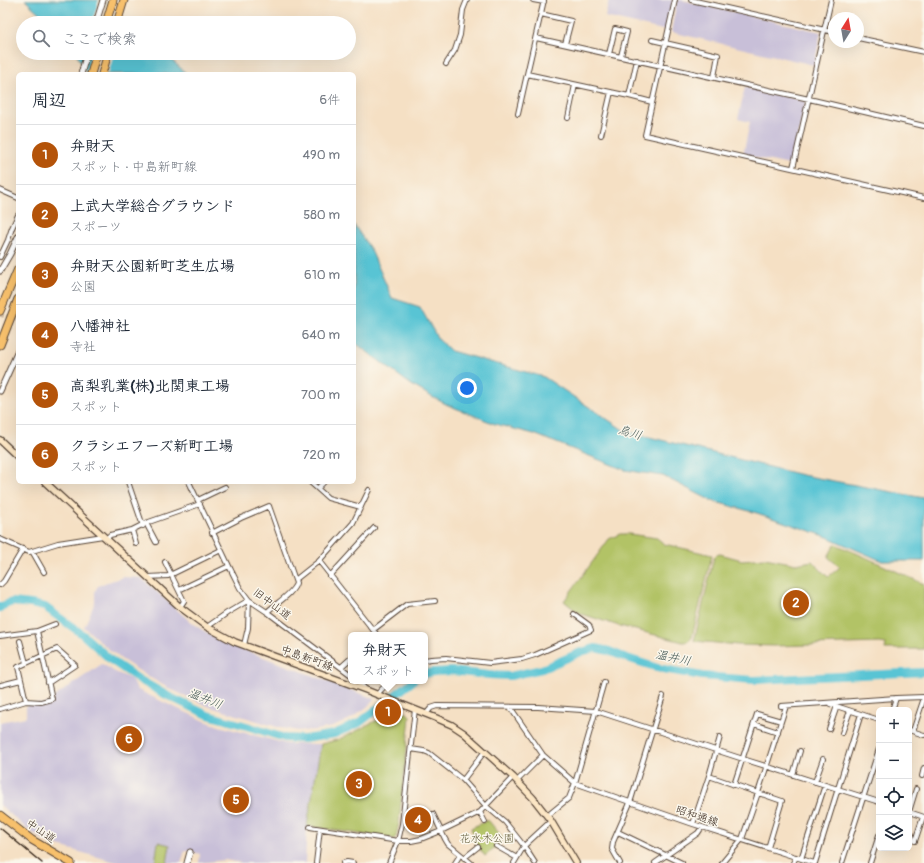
<!DOCTYPE html>
<html lang="ja">
<meta charset="utf-8">
<style>
body{margin:0;font-family:Pangolin,"Klee One",sans-serif;background:#f6f6f7;color:#1f2937}
.controls{position:absolute;right:12px;bottom:12px;display:grid;overflow:hidden;border-radius:6px;box-shadow:0 4px 16px #0002}
.controls button{width:36px;height:36px;display:grid;place-items:center;padding:0;border:0;border-bottom:1px solid #e0e1e3;background:#fff;color:#1f2937;font:20px sans-serif}
.compass{position:absolute;left:828px;top:12px;width:36px;height:36px;border-radius:50%;background:#fff;box-shadow:0 4px 16px #0002;rotate:11deg}
.you{position:absolute;left:467px;top:388px;width:14px;height:14px;margin:-10px;border:3px solid #fff;border-radius:50%;background:#1a73e8;box-shadow:0 0 0 6px #1a73e833}
.badge{display:grid;place-items:center;width:26px;height:26px;border-radius:50%;background:#b45309;color:#fff;font-size:13px;font-weight:700}
.pin{position:absolute;translate:-50% -50%;border:2px solid #fff;box-shadow:0 1px 4px #0006}
.popup{position:absolute;left:348px;top:632px;width:80px;height:52px;box-sizing:border-box;display:grid;place-content:center;border-radius:6px;background:#fff;filter:drop-shadow(0 1px 3px #0005);font-size:13px;white-space:nowrap;color:#747a83}
.popup b{font-size:15px;color:#1f2937}
.popup::after{content:'';position:absolute;left:50%;top:100%;margin-left:-8px;border:8px solid transparent;border-top-color:#fff}
.list{margin:0;padding:0;list-style:none}
h2{display:flex;justify-content:space-between;align-items:center;height:52px;margin:0;padding:0 16px;font-size:17px}
h2 small{font-size:13px;font-weight:400;color:#747a83}
.list li{display:grid;grid-template-columns:26px 1fr auto;gap:12px;align-items:center;box-sizing:border-box;height:60px;padding:0 16px;border-top:1px solid #e0e1e3}
.list b{display:block;font-size:15px;white-space:nowrap}
.list p{margin:0;font-size:13px;white-space:nowrap;color:#747a83}
.list em{font-size:13px;font-style:normal;color:#747a83}
.icon{flex:none;width:22px;height:22px;fill:none;stroke:currentColor;stroke-width:2;stroke-linecap:round;stroke-linejoin:round}
.map{position:relative;flex:none;width:924px;height:863px;overflow:hidden}
.search{position:absolute;background:#fff;box-shadow:0 4px 16px #0002;left:16px;top:16px;width:340px;height:44px;display:flex;align-items:center;gap:10px;box-sizing:border-box;padding:0 14px;border-radius:22px;color:#747a83;font-size:15px}
.panel{position:absolute;background:#fff;box-shadow:0 4px 16px #0002;left:16px;top:72px;width:340px;height:412px;border-radius:6px}
.map>svg:first-child{display:block}
.industrial{fill:#c8bfd8}
.green{fill:#b2c366;stroke:#767642}
.water{fill:#59c4d4;stroke:#4a7779}
.pier{fill:#f5e0c4}
.lines{fill:none;stroke-linecap:round;stroke-linejoin:round}
.river{stroke:#59c4d4;stroke-width:8}
.minor-tunnel{stroke:#d0bca3;stroke-width:4;stroke-dasharray:4 2;stroke-linecap:butt}
.minor-casing{stroke:#574537;stroke-width:6}
.tertiary-casing{stroke:#574537;stroke-width:7}
.secondary-casing{stroke:#574537;stroke-width:8}
.trunk-casing{stroke:#574537;stroke-width:9}
.motorway-casing{stroke:#574537;stroke-width:9}
.minor{stroke:#fff;stroke-width:4}
.tertiary{stroke:#fff;stroke-width:5}
.secondary{stroke:#fce6c4;stroke-width:5.5}
.trunk{stroke:#f7c06c;stroke-width:7}
.motorway{stroke:#f7c06c;stroke-width:7}
.rail{stroke:#3b2a1e;stroke-width:1.5}
.labels{text-anchor:middle;dominant-baseline:central;stroke-width:3;stroke-linejoin:round;paint-order:stroke}
.street-label{font-size:11px;fill:#3b2a1e;stroke:#fbf7ec}
.park-label{font-size:11px;fill:#5f5834;stroke:#fbf7ec}
.water-label{font-size:12px;font-style:italic;fill:#445855;stroke:#fbf7ec}
</style>
<div class="map">
<svg width="924" height="863" viewBox="0 0 924 863">
<rect width="100%" height="100%" fill="#fbf7ec"/>
<filter id="ink" filterUnits="userSpaceOnUse"><feTurbulence type="fractalNoise" baseFrequency=".025" numOctaves="2"/><feDisplacementMap in="SourceGraphic" scale="8" xChannelSelector="R" yChannelSelector="G"/><feConvolveMatrix kernelMatrix="1 2 1 2 8 2 1 2 1" color-interpolation-filters="sRGB"/></filter>
<filter id="wash" filterUnits="userSpaceOnUse"><feTurbulence type="fractalNoise" baseFrequency=".012" numOctaves="4" result="noise"/><feDisplacementMap in="SourceGraphic" scale="16" xChannelSelector="R" yChannelSelector="G"/><feGaussianBlur stdDeviation="0.9" result="paint"/><feColorMatrix in="noise" values="0 0 0 0 0 0 0 0 0 0 0 0 0 0 0 0 0 1.4 0 .05"/><feComposite in="paint" operator="in"/></filter>
<g filter="url(#wash)">
<rect width="100%" height="100%" fill="#f5e0c4"/>
<path class="industrial" d="M 609,0 L 674,0 L 667,31 L 605,17 Z
M 677,0 L 682,0 L 821,32 L 814,65 L 671,32 Z
M 745,87 L 806,101 L 791,164 L 789,165 L 743,155 L 750,122 L 738,119 Z
M 123,577 L 141,578 L 193,624 L 204,631 L 225,642 L 247,651 L 375,699 L 367,707 L 352,718 L 342,723 L 332,727 L 315,730 L 299,731 L 281,728 L 210,707 L 170,689 L 144,674 L 121,659 L 105,646 L 84,627 L 86,623 L 95,602 L 95,591 L 98,586 L 102,584 Z
M 102,664 L 115,672 L 131,679 L 138,690 L 163,702 L 205,721 L 219,726 L 287,744 L 321,744 L 307,826 L 305,863 L 242,863 L 225,860 L 199,863 L 200,854 L 185,850 L 181,863 L 119,863 L 48,843 L 27,829 L 0,805 L 0,722 L 26,717 L 26,703 L 44,704 L 54,701 L 54,697 Z"/>
<path class="green" d="M 620,534 L 629,534 L 657,538 L 664,544 L 712,555 L 692,637 C 690,641 687,642 683,642 L 616,625 L 582,614 L 576,611 L 564,601 L 609,539 Z
M 835,544 L 865,557 L 924,584 L 924,649 L 885,649 L 886,644 L 880,643 L 774,646 L 738,645 L 694,641 L 714,557 L 716,555 L 720,554 L 742,560 L 765,558 L 796,564 L 812,561 L 828,577 L 840,567 L 828,557 Z
M 400,711 L 407,713 L 410,716 L 399,823 L 396,837 L 394,839 L 307,826 L 321,744 L 337,740 L 353,733 L 369,724 L 378,720 L 379,719 C 385,719 390,719 395,714 C 399,711 395,713 400,711 Z
M 488,820 L 504,839 L 485,856 L 478,847 L 471,828 Z
M 158,842 L 170,845 L 167,863 L 155,863 Z"/>
<path class="water" d="M 25,0 L 105,0 L 131,23 L 50,23 Z
M 76,53 L 164,53 L 187,74 L 87,74 Z
M 354,225 L 371,250 L 392,298 L 420,307 L 438,339 L 451,351 L 544,377 L 625,431 L 802,475 L 924,498 L 924,561 L 882,561 L 825,536 L 757,513 L 712,501 L 663,476 L 625,470 L 534,434 L 495,424 L 448,405 L 432,397 L 410,384 L 354,342 Z"/>
<path class="pier" d="M 99,0 L 107,0 L 105,8 L 108,0 L 126,16 L 124,23 L 92,23 Z
M 92,53 L 114,53 L 108,74 L 86,74 Z"/>
<g class="lines">
<path class="river" d="M 0,608 L 2,606 L 12,602 L 31,604 L 45,607 L 82,634 L 112,661 L 140,680 L 168,696 L 208,715 L 247,726 L 285,738 L 304,739 L 334,734 L 359,723 L 413,681
M 425,674 L 433,672 L 452,671 L 489,675 L 510,676 L 542,669 L 581,652 L 595,648 L 609,651 L 624,657 L 658,668 L 702,676 L 754,680 L 924,672"/>
</g>
</g>
<g filter="url(#ink)">
<g class="lines">
<path class="minor-tunnel" d="M 0,315 L 18,319"/>
<defs>
<path id="minor" d="M 533,0 L 544,2
M 544,0 L 527,74 L 629,96 L 652,102
M 675,0 L 645,135 L 924,198
M 691,0 L 834,32
M 541,14 L 571,21 L 565,44
M 536,38 L 809,99 L 924,126
M 858,38 L 924,52
M 652,40 L 718,55 L 714,77
M 609,54 L 615,29 L 627,32 L 621,56
M 446,64 L 455,50 L 460,35 L 463,10 L 467,0
M 629,96 L 637,60
M 518,114 L 527,74
M 568,118 L 575,85
M 601,135 L 611,92
M 793,168 L 831,0
M 0,190 L 18,198
M 0,257 L 8,240 L 12,228 L 18,215
M 128,482 L 143,526
M 189,482 L 229,566 L 240,588 L 249,600 L 267,612 L 351,675
M 310,482 L 328,498 L 361,507
M 318,488 L 324,482
M 198,500 L 225,487
M 146,523 L 156,542
M 132,530 L 136,544
M 212,533 L 241,518 L 269,506 L 296,583 C 294,593 275,604 267,612
M 0,539 L 29,552 L 58,543 L 103,536
M 106,539 L 110,535 L 132,530 L 146,523 L 200,504
M 32,551 L 44,572
M 319,561 L 377,635
M 165,562 L 184,601 L 180,607
M 330,576 L 374,528
M 148,577 L 168,576 L 221,550
M 295,580 L 319,561 L 353,523 L 369,490
M 0,585 L 4,581 L 23,549
M 179,590 L 229,566
M 207,627 L 227,613 L 249,600 L 248,628 L 244,645
M 373,630 L 407,604 L 435,601
M 0,636 L 37,631 L 55,624
M 20,641 L 26,663
M 425,660 L 431,659 L 446,658 L 490,663 L 522,659 L 535,655 L 591,630 L 589,625 L 574,614
M 341,667 L 351,658
M 358,681 L 366,690
M 1,685 L 21,680
M 377,695 L 380,691 L 390,681
M 26,701 L 18,667 L 57,649 L 75,665 L 48,683
M 830,704 L 879,720
M 781,706 L 896,698 L 924,697
M 510,707 L 543,755 L 575,783 L 693,824 L 814,863
M 0,709 L 26,701 L 41,702 L 52,699 L 37,631
M 892,710 L 896,698
M 426,714 L 431,708 L 437,706 L 538,707 L 596,711 L 743,759 L 879,802
M 754,724 L 778,732
M 829,729 L 837,706
M 909,730 L 924,735
M 913,731 L 924,698
M 842,733 L 850,711
M 411,749 L 424,751 L 429,753 L 463,780 L 486,806 L 505,822 L 524,846 L 535,863
M 793,775 L 800,751
M 709,776 L 782,801 L 768,848
M 922,776 L 924,768
M 463,780 L 485,751
M 517,781 L 543,755
M 815,782 L 823,759
M 734,785 L 757,714 L 781,721
M 480,812 L 485,822
M 909,812 L 916,789
M 909,812 L 924,817
M 433,814 L 445,839 L 448,844 L 471,863
M 547,816 L 569,798 L 575,783 L 604,682
M 693,824 L 709,776 L 720,737
M 310,827 L 398,841 L 411,841 L 421,839 L 441,831 L 480,812 L 513,777
M 618,832 L 682,863
M 909,839 L 915,841 L 923,817
M 496,846 L 517,858
M 464,858 L 478,847
M 801,859 L 825,785
M 316,863 L 320,829
M 343,863 L 347,862 L 353,863
M 389,863 L 398,841 L 402,824 L 415,709
M 455,863 L 460,855
M 514,863 L 524,846 L 551,821
M 620,863 L 612,849 L 613,842 L 630,803 L 663,696
M 655,863 L 698,833 L 702,827
M 722,863 L 742,839 L 758,793 L 786,706
M 793,863 L 796,857
M 815,863 L 861,714
M 842,863 L 879,749
M 870,863 L 879,835"/>
<path id="tertiary" d="M 96,23 L 103,0
M 81,74 L 87,53
M 0,271 L 10,254 L 18,237
M 0,391 L 18,351
M 187,863 L 190,852"/>
<path id="secondary" d="M 0,440 L 18,457
M 45,482 L 180,607 L 207,627 L 235,642 L 366,690 L 436,718 L 452,725 L 464,733 L 513,777 L 533,798 L 551,821 L 576,863"/>
<path id="trunk" d="M 0,815 L 32,840 L 71,863"/>
<path id="motorway" d="M 106,23 L 113,0
M 117,23 L 124,0
M 91,74 L 97,53
M 102,74 L 108,53
M 0,311 L 18,269
M 0,345 L 18,299"/>
</defs>
<use href="#minor" class="minor-casing"/>
<use href="#tertiary" class="tertiary-casing"/>
<use href="#secondary" class="secondary-casing"/>
<use href="#trunk" class="trunk-casing"/>
<use href="#motorway" class="motorway-casing"/>
<use href="#minor" class="minor"/>
<use href="#tertiary" class="tertiary"/>
<use href="#secondary" class="secondary"/>
<use href="#trunk" class="trunk"/>
<use href="#motorway" class="motorway"/>
<path class="rail" d="M 0,828 L 42,863"/>
</g>
</g>
<g class="labels">
<g class="street-label">
<text transform="translate(272 604) rotate(37)">旧中山道</text>
<text transform="translate(307 658) rotate(20)">中島新町線</text>
<text transform="translate(697 816) rotate(18)">昭和通線</text>
<text transform="translate(41 831) rotate(34)">中山道</text>
</g>
<g class="park-label">
<text x="487" y="838">花水木公園</text>
</g>
<g class="water-label">
<text transform="translate(630 433) rotate(17)">烏川</text>
<text transform="translate(673 658) rotate(12)">温井川</text>
<text transform="translate(205 699) rotate(22)">温井川</text>
</g>
</g>
</svg>
<div class="controls">
<button>+</button>
<button>−</button>
<button><svg class="icon" aria-label="locate" viewBox="0 0 24 24"><circle cx="12" cy="12" r="6"/><path d="M12 2v4M12 18v4M2 12h4M18 12h4"/></svg></button>
<button><svg class="icon" aria-label="layers" viewBox="0 0 24 24"><path d="M12 4l9 5-9 5-9-5zM3 14l9 5 9-5"/></svg></button>
</div>
<svg class="compass" viewBox="-18 -18 36 36"><path d="M0-13l5 13h-10z" fill="#e53935"/><path d="M0 13l5-13h-10z" fill="#747a83"/></svg>
<div class="you"></div>
<div class="pin badge" style="left:388px;top:712px">1</div>
<div class="popup"><b>弁財天</b>スポット</div>
<div class="pin badge" style="left:796px;top:603px">2</div>
<div class="pin badge" style="left:359px;top:784px">3</div>
<div class="pin badge" style="left:418px;top:820px">4</div>
<div class="pin badge" style="left:236px;top:800px">5</div>
<div class="pin badge" style="left:129px;top:739px">6</div>
<div class="search"><svg class="icon" aria-label="search" viewBox="0 0 24 24"><circle cx="10" cy="10" r="6"/><path d="M15 15l6 6"/></svg>ここで検索</div>
<section class="panel">
<h2>周辺<small>6件</small></h2>
<ul class="list">
<li><span class="badge">1</span><div><b>弁財天</b><p>スポット · 中島新町線</p></div><em>490 m</em></li>
<li><span class="badge">2</span><div><b>上武大学総合グラウンド</b><p>スポーツ</p></div><em>580 m</em></li>
<li><span class="badge">3</span><div><b>弁財天公園新町芝生広場</b><p>公園</p></div><em>610 m</em></li>
<li><span class="badge">4</span><div><b>八幡神社</b><p>寺社</p></div><em>640 m</em></li>
<li><span class="badge">5</span><div><b>高梨乳業(株)北関東工場</b><p>スポット</p></div><em>700 m</em></li>
<li><span class="badge">6</span><div><b>クラシエフーズ新町工場</b><p>スポット</p></div><em>720 m</em></li>
</ul>
</section>
</div>
